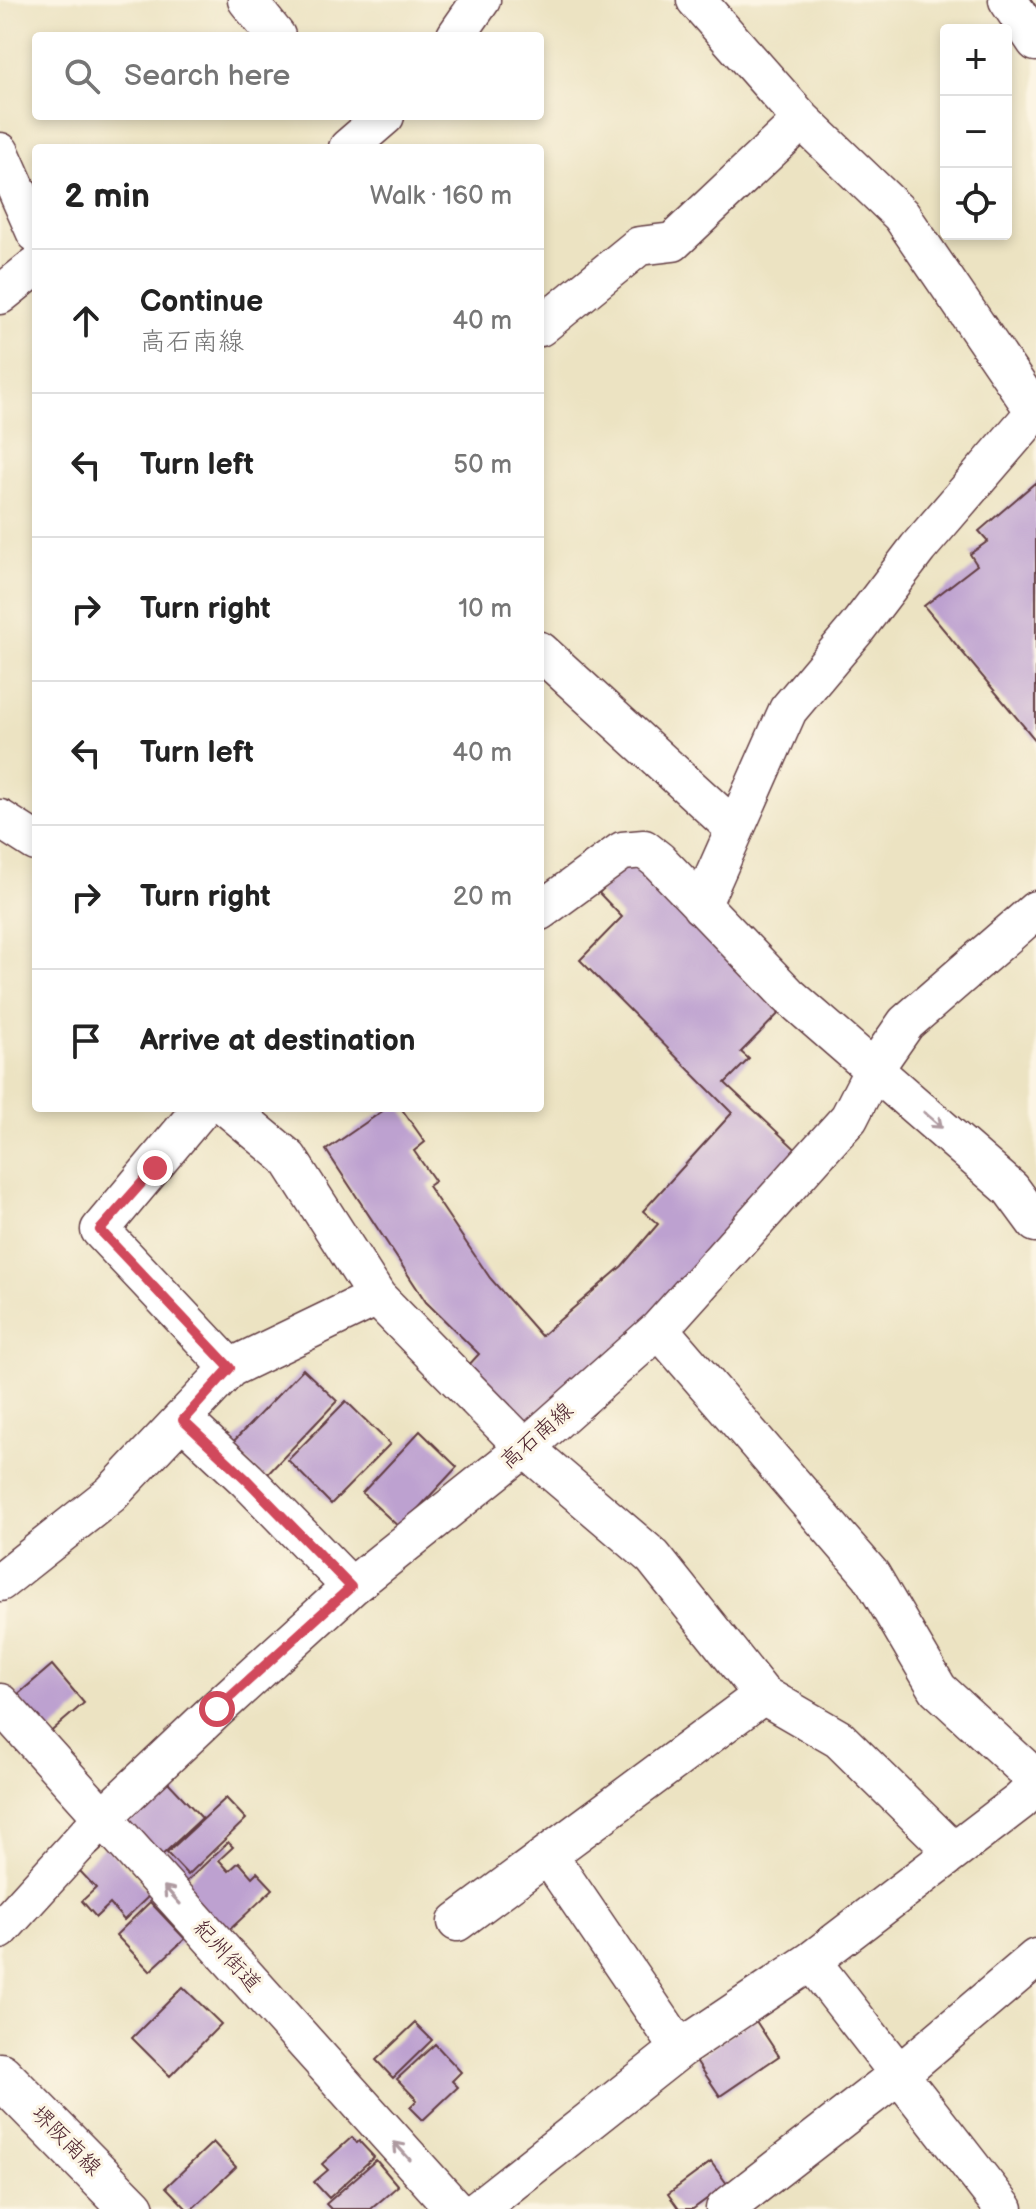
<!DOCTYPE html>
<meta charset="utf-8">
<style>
body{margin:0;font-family:"Balsamiq Sans","Klee One",sans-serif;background:#f2f2f2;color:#222}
.controls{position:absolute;right:24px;top:24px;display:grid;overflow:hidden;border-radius:8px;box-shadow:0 4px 12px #0003}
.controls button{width:72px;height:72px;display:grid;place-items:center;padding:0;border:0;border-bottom:2px solid #e0e0e0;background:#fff;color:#222;font:40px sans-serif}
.stop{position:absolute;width:24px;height:24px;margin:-18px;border:6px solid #d1495b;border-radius:50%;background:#fff}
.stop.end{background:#d1495b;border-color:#fff;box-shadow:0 2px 8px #0008}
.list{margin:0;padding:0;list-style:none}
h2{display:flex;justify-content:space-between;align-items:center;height:104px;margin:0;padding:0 32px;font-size:34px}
h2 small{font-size:26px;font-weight:400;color:#767676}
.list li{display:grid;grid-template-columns:52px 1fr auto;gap:24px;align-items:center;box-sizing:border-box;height:144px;padding:0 32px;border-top:2px solid #e0e0e0}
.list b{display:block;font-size:30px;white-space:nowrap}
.list p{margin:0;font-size:26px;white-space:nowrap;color:#767676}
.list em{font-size:26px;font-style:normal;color:#767676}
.icon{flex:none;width:44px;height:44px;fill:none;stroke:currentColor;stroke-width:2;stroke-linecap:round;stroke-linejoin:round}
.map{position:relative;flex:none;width:1036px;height:2209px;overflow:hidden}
.search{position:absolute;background:#fff;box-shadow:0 4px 12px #0003;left:32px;top:32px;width:512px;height:88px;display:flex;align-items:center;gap:20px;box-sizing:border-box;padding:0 28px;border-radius:8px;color:#767676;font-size:30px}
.panel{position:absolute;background:#fff;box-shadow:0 4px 12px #0003;left:32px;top:144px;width:512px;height:968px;border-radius:8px}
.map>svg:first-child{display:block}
.building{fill:#bda1d0}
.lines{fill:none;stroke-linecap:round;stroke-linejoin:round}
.minor-casing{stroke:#623c42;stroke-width:41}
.major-casing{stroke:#623c42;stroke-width:47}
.minor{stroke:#fff;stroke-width:38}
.major{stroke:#fff;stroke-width:44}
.oneway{stroke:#ae9aa0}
.route{stroke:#d1495b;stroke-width:10}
.labels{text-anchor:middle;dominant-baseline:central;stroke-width:6;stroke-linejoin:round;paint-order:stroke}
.street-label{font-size:22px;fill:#4a1f2b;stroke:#fcf5e5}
</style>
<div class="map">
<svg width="1036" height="2209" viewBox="0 0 1036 2209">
<rect width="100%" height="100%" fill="#fcf5e5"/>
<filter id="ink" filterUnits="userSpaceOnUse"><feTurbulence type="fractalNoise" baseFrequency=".0125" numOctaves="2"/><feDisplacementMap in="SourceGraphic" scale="16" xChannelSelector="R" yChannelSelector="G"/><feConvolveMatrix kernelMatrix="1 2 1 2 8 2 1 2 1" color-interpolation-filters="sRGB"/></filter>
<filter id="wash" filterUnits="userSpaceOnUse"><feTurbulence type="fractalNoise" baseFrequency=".006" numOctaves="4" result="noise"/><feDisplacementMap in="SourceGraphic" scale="32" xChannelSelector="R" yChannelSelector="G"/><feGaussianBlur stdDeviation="1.8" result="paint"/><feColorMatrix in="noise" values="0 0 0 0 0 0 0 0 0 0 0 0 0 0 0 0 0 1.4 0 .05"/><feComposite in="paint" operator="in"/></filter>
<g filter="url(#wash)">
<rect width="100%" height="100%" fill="#ece3c2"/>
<g id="blocks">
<path class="building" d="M 1036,482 L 1036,741 L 924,606 L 977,565 L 970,554 L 988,541 L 979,531 Z
M 631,860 L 654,883 L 660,877 L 787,1005 L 741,1052 L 749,1059 L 725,1083 L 805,1158 L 679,1295 L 525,1428 L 467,1367 L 479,1354 L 426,1302 L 326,1150 L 387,1108 L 401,1108 L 425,1142 L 414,1151 L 435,1181 L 428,1186 L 490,1278 L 541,1336 L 622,1266 L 658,1224 L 643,1211 L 732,1113 L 580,960 L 622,917 L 599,893 Z
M 303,1369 L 337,1401 L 264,1478 L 230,1445 Z
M 346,1401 L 390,1444 L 331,1504 L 288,1460 Z
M 420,1431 L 457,1467 L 400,1528 L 362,1493 Z
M 52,1665 L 84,1703 L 47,1735 L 16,1696 Z
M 166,1780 L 202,1818 L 159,1858 L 124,1821 Z
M 226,1798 L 246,1819 L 188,1875 L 167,1853 Z
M 228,1842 L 233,1847 L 219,1860 L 229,1871 L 239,1862 L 252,1877 L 257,1872 L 273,1889 L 225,1934 L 181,1887 Z
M 105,1846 L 150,1895 L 124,1920 L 110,1904 L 96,1917 L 82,1901 L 96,1888 L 79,1870 Z
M 150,1902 L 185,1939 L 150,1971 L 116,1935 Z
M 183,1987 L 221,2024 L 170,2076 L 132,2038 Z
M 754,2018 L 779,2056 L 720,2096 L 695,2059 Z
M 415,2023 L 432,2040 L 393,2078 L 376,2060 Z
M 435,2044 L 461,2072 L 452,2081 L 458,2087 L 423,2120 L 410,2107 L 417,2100 L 397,2079 Z
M 352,2137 L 357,2143 L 359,2141 L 374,2157 L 329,2198 L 314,2182 L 328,2170 L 322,2164 Z
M 213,2142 L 236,2167 L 192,2209 L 187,2209 L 166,2187 Z
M 376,2160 L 398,2186 L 371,2209 L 331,2209 L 326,2204 Z
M 711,2162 L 727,2184 L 693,2209 L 679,2209 L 668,2194 Z"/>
</g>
</g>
<g filter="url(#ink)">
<use href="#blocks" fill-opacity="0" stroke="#623c42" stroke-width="2"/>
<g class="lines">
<defs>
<path id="minor" d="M 247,0 L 276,36
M 696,0 L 802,120 L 901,215 L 1036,413
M 1008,0 L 1036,42
M 456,36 L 481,0
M 348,148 L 385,116
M 0,152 L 36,233
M 0,295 L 36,266
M 540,327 L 639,246 L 673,242 L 802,120
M 540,651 L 735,829
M 0,819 L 36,842
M 701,906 L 788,710 L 857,628 L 918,548 L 1035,412
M 540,911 L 622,851 L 644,849 L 658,860 L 788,995 L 1011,1189 L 1036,1223
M 228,1108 L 288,1158 L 377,1297 L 525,1448 L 653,1557 L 763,1695 L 839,1739 L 953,1851
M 659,1329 L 871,1575 L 938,1689 L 1036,1779
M 230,1368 L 377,1297
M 183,1420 L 247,1480 L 351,1587
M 0,1582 L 111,1494 L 230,1368 L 100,1230 L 202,1108
M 0,1703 L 455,2209
M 548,1855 L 680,2049
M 457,1922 L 763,1695
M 0,1930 L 102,1818 L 217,1709 L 351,1587 L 525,1448 L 659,1329 L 849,1118 L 874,1069 L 906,1023 L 1036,910
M 811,1961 L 1004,2209
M 478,2209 L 680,2049 L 811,1961 L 1019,1802 L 1036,1786
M 725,2209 L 899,2074 L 1036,1958"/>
<path id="major" d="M 0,2075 L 132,2209"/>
</defs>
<use href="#minor" class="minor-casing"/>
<use href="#major" class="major-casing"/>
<use href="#minor" class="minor"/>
<use href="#major" class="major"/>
</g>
<defs><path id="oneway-shaft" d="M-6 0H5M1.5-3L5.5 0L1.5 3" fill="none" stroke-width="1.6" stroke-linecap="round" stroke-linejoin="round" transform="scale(2)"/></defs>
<g class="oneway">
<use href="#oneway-shaft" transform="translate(933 1120) rotate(41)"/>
<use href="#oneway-shaft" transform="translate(172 1895) rotate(-132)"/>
<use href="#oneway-shaft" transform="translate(402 2151) rotate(-132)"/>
</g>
</g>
<g class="lines" filter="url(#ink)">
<path class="route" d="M 155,1168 L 100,1230 L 230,1368 L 183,1420 L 247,1480 L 351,1587 L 217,1709"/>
</g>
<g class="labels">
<g class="street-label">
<text transform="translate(537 1436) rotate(-41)">高石南線</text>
<text transform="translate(227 1956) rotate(48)">紀州街道</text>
<text transform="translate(66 2141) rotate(45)">堺阪南線</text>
</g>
</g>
</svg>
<div class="controls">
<button>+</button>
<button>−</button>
<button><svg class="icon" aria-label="locate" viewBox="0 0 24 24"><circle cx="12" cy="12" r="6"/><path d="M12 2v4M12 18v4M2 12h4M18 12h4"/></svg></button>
</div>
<div class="stop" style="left:217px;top:1709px"></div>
<div class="stop end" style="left:155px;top:1168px"></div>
<div class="search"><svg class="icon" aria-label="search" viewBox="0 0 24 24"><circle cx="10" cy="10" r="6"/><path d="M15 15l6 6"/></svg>Search here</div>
<section class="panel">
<h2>2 min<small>Walk · 160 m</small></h2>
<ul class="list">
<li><svg class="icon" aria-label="ahead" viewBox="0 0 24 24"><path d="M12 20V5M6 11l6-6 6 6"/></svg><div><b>Continue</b><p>高石南線</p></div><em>40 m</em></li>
<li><svg class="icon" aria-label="left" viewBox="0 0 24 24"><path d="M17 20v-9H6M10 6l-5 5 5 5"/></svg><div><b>Turn left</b></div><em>50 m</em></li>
<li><svg class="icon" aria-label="right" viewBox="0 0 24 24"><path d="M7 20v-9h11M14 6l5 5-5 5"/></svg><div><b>Turn right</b></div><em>10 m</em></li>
<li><svg class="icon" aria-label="left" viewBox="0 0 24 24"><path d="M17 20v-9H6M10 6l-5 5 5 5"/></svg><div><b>Turn left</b></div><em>40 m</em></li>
<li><svg class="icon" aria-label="right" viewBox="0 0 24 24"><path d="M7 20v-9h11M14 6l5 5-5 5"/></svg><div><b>Turn right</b></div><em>20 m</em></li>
<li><svg class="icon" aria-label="arrive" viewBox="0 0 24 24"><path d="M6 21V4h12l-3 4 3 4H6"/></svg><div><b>Arrive at destination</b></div></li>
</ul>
</section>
</div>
